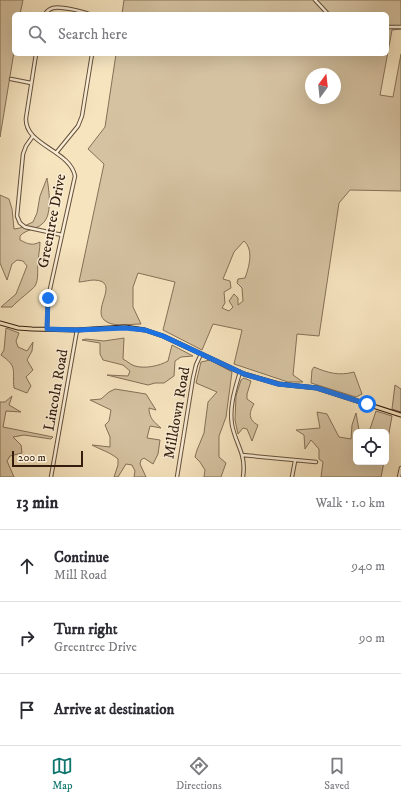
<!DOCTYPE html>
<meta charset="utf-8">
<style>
body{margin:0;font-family:"IM FELL DW Pica",serif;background:#f2f2f3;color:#2b2b33}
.controls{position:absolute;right:12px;bottom:12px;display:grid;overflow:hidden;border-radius:6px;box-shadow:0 4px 16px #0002}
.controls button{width:36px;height:36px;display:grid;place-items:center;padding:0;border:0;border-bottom:1px solid #e1e1e2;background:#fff;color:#2b2b33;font:20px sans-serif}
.compass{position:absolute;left:305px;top:68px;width:36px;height:36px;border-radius:50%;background:#fff;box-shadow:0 4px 16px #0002;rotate:15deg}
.scale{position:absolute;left:12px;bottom:10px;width:71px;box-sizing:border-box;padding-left:4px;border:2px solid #351d0d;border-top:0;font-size:11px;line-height:14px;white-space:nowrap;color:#351d0d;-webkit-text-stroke:3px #f9edd5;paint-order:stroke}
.stop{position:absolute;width:12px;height:12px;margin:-9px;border:3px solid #1a73e8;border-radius:50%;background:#fff}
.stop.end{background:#1a73e8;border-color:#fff;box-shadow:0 1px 4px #0008}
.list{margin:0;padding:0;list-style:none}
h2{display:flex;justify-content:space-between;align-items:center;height:52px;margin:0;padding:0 16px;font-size:17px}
h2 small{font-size:13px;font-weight:400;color:#7c7c81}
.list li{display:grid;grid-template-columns:26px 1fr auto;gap:12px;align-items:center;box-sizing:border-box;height:72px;padding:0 16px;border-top:1px solid #e1e1e2}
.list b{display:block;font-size:15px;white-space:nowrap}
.list p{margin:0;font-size:13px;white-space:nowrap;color:#7c7c81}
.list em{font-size:13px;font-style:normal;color:#7c7c81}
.icon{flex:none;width:22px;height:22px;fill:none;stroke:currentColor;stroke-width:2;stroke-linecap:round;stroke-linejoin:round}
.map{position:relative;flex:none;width:401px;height:477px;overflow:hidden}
.search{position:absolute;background:#fff;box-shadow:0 4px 16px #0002;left:12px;right:12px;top:12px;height:44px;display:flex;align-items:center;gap:10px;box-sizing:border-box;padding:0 14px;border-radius:6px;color:#7c7c81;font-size:15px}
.sheet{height:268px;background:#fff}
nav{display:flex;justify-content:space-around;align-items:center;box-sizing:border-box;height:56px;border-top:1px solid #e1e1e2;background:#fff;font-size:11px;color:#7c7c81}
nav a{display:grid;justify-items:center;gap:2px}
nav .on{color:#0f766e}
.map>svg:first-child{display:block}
.green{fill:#d5c2a1;stroke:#857057;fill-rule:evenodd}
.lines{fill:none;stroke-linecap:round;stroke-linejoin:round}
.minor-casing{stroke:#654f3a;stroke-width:4.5}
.major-casing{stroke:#351d0d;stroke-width:5}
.minor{stroke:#f9edd5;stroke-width:2.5}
.major{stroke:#f6e4bf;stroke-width:3}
.route{stroke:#1a73e8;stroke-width:5}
.labels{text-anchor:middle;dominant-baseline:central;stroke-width:3;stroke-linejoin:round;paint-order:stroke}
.street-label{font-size:15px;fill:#351d0d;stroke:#f9edd5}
</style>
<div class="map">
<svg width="401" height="477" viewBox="0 0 401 477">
<rect width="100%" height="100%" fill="#f6e4bf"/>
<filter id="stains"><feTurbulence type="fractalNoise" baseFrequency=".005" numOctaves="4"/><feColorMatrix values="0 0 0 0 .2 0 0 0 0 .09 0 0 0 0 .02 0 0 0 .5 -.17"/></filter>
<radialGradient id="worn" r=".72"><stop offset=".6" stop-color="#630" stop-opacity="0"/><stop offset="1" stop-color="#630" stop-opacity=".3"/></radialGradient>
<path class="green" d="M 0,0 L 23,0 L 20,14 L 14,14 L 14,52 L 0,137 Z
M 124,0 L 401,0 L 401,29 L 392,30 L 380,95 L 393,97 L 401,54 L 401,191 L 350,190 L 339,203 L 319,336 L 297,334 L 293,375 L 303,382 L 288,382 L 234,364 L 242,330 L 213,324 L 202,350 L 163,330 L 175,282 L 138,273 L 133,287 L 133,307 L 141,324 C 131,324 115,327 107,322 C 88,312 123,281 94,280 C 89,280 83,282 79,282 L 104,164 L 88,149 L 105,127 L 116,54 L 387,54 L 387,14 L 122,14 ZM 311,74 L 335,74 L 335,98 L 311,98 ZM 244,241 C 254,250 249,267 245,278 L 238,279 L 237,283 L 242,288 L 243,301 L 238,305 L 238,298 L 234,294 L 229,301 L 233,307 L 229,311 L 222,308 L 225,303 L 224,292 L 231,288 L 230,281 L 223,279 L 234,252 Z
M 47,178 C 49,190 53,216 42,224 C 36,230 26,229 20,236 L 20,240 C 28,244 32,246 40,242 C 40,250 38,256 38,264 C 37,271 39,279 35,286 C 33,289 16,302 12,307 L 1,307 L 16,294 L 27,266 L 23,261 L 17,260 L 12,264 L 7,280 L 0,263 L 0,195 L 9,199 L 12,209 L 14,229 L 20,228 L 33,222 L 37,213 L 40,196 Z
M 6,328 L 19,333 L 16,341 L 18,347 L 27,351 L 33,342 L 32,351 L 27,360 L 33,370 L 26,377 L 31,386 L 27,393 L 14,388 C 12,369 18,367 1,355 L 4,350 Z
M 124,338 L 123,359 C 127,361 131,365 135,366 C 145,369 159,366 168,361 L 172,345 L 193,356 L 181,357 L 175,361 L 174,376 L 164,383 L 155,383 L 148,385 L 107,375 L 128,376 L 130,371 L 123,365 L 103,360 L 100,354 L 100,343 L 82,340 L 86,339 L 104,341 Z
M 210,360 L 232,372 L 226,417 L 219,436 L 219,457 L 226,463 L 221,477 L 204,477 L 205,470 L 200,462 L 195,457 L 197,450 L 204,433 L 208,402 L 217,392 L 196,383 L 201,362 Z
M 314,367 C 328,373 339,376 354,372 L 362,394 L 356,397 L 311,383 L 312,370 Z
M 244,378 L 251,381 L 247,394 L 247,399 L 254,404 C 249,412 248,420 258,425 L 252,441 L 247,429 L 243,428 L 238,434 L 235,420 L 236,396 L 241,380 Z
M 395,385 L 401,389 L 401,412 L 392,409 Z
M 115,389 L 146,394 L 156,410 L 149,408 C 149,418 154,422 161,428 L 150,426 L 147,438 L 160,440 L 158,454 L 153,464 L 144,458 L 141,460 L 140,464 L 146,477 L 134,477 L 135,471 L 132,465 L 126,464 L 118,477 L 114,477 L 118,465 L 118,459 C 110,452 101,450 92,445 L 110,447 L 110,437 L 105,425 L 109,421 L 111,410 L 90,400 L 101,399 L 109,392 Z
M 12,396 L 9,405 L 21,412 L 6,411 L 3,427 L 53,437 L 51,439 L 24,435 L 13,437 L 21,445 L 22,453 L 10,456 L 7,461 L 14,477 L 0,477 L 0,402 L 5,402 Z
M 376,411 L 392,416 L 386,450 L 386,432 L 369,432 Z
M 317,412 L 327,414 L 339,437 L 351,439 L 352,425 L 356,413 L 359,430 L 366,432 L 356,432 L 356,462 L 384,462 L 381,477 L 321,477 L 323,462 L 319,459 L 319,449 L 311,440 L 305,449 L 304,435 L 296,430 L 320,428 Z"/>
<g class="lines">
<defs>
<path id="minor" d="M 315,0 L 328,14
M 45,14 C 47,11 49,9 53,8 C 60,6 82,11 89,14
M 387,27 L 401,27
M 36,54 L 26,118 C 24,145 70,150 75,176 L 48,298 L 47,329
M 11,79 L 31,83
M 33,136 L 26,146 L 23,154 L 17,216 L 20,223 L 25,227 L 62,235
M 56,153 L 78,126 L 82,116 L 92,54
M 240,372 C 235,389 229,407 232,425 C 234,436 239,445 242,455 C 244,462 244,470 243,477
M 242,455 L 316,462
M 51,477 L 77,330
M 177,477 L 193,378 L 196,365 L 201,354
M 292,477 L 295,461
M 399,477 L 401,468"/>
<path id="major" d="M 0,323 L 18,328 L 32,329 L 77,330 L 125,327 L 145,330 L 163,336 L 244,374 L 279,384 L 317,388 L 401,415"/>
</defs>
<use href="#minor" class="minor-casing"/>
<use href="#major" class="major-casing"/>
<use href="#minor" class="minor"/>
<use href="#major" class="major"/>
</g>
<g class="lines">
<path class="route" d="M 48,298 L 47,329 L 77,330 L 125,328 L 145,330 L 163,336 L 244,374 L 278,384 L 317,388 L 367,404"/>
</g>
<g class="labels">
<g class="street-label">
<text transform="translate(52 221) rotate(-79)">Greentree Drive</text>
<text transform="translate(56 390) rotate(-80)">Lincoln Road</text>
<text transform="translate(177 413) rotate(-80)">Milldown Road</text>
</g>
</g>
<rect width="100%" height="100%" filter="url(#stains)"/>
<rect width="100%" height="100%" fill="url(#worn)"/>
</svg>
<div class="controls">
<button><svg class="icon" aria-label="locate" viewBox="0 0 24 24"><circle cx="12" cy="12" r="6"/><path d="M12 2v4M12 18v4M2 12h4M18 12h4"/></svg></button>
</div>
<svg class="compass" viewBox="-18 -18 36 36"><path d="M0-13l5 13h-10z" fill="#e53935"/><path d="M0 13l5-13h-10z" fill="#7c7c81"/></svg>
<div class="scale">200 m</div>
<div class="stop" style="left:367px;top:404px"></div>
<div class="stop end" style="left:48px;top:298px"></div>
<div class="search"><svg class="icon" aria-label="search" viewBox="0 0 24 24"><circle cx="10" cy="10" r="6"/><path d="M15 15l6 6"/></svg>Search here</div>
</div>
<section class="sheet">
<h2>13 min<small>Walk · 1.0 km</small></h2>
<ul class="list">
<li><svg class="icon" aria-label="ahead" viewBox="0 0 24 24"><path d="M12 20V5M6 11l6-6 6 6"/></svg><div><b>Continue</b><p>Mill Road</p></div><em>940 m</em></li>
<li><svg class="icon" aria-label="right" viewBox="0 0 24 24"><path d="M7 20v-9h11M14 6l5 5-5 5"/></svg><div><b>Turn right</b><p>Greentree Drive</p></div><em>90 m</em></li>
<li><svg class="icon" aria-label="arrive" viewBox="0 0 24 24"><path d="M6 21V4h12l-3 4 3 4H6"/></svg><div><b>Arrive at destination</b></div></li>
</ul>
</section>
<nav>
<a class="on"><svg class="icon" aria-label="map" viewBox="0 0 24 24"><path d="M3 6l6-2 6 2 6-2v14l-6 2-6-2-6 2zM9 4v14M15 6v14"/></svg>Map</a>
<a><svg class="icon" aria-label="directions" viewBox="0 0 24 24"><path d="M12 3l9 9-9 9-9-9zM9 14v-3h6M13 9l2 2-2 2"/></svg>Directions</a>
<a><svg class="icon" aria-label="saved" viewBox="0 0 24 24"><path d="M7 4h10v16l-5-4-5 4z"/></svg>Saved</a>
</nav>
